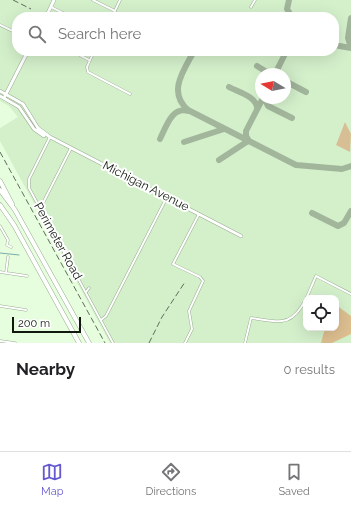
<!DOCTYPE html>
<style>
body{margin:0;font-family:Raleway,sans-serif;background:#f2f2f2;color:#202124}
.controls{position:absolute;right:12px;bottom:12px;display:grid;overflow:hidden;border-radius:8px;box-shadow:0 4px 16px #0002}
.controls button{width:36px;height:36px;display:grid;place-items:center;padding:0;border:0;border-bottom:1px solid #e0e0e0;background:#fff;color:#202124;font:20px sans-serif}
.compass{position:absolute;left:255px;top:68px;width:36px;height:36px;border-radius:50%;background:#fff;box-shadow:0 4px 16px #0002;rotate:280deg}
.scale{position:absolute;left:12px;bottom:10px;width:69px;box-sizing:border-box;padding-left:4px;border:2px solid #10180d;border-top:0;font-size:11px;line-height:14px;white-space:nowrap;color:#10180d;-webkit-text-stroke:3px #fff;paint-order:stroke}
.list{margin:0;padding:0;list-style:none}
h2{display:flex;justify-content:space-between;align-items:center;height:52px;margin:0;padding:0 16px;font-size:17px}
h2 small{font-size:13px;font-weight:400;color:#757577}
.icon{flex:none;width:22px;height:22px;fill:none;stroke:currentColor;stroke-width:2;stroke-linecap:round;stroke-linejoin:round}
.map{position:relative;flex:none;width:351px;height:343px;overflow:hidden}
.search{position:absolute;background:#fff;box-shadow:0 4px 16px #0002;left:12px;right:12px;top:12px;height:44px;display:flex;align-items:center;gap:10px;box-sizing:border-box;padding:0 14px;border-radius:16px;color:#757577;font-size:15px}
.sheet{height:108px;background:#fff}
nav{display:flex;justify-content:space-around;align-items:center;box-sizing:border-box;height:56px;border-top:1px solid #e0e0e0;background:#fff;font-size:11px;color:#757577}
nav a{display:grid;justify-items:center;gap:2px}
nav .on{color:#6358d1}
.map>svg:first-child{display:block}
.built{fill:#d4f0cb;fill-rule:evenodd}
.green{fill:#d8be94}
.forest{fill:#ddbf90}
.lines{fill:none;stroke-linecap:round;stroke-linejoin:round}
.stream{stroke:#78aca8;stroke-width:1}
.taxiway{stroke:#a2b69c;stroke-width:6}
.street-casing{stroke:#98ad90;stroke-width:3}
.secondary-casing{stroke:#98ad90;stroke-width:4}
.highway-casing{stroke:#98ad90;stroke-width:5}
.street{stroke:#fff;stroke-width:2}
.secondary{stroke:#fff;stroke-width:3}
.highway{stroke:#fff;stroke-width:4}
.rail{stroke:#5f6d5b;stroke-width:1;stroke-dasharray:6 3;stroke-linecap:butt}
.labels{text-anchor:middle;dominant-baseline:central;stroke-width:4;stroke-linejoin:round;paint-order:stroke}
.street-label{font-size:12px;fill:#10180d;stroke:#fff}
</style>
<div class="map">
<svg width="351" height="343" viewBox="0 0 351 343">
<rect width="100%" height="100%" fill="#e6fede"/>
<path class="built" d="M 0,0 L 351,0 L 351,343 L 110,343 L 0,141 L 0,128 L 18,117 L 9,106 L 0,101 ZM 17,17 L 334,17 L 334,51 L 17,51 ZM 261,74 L 285,74 L 285,98 L 261,98 ZM 306,298 L 336,298 L 336,328 L 306,328 Z"/>
<path class="green" d="M 345,122 L 351,134 L 350,152 L 336,145 Z"/>
<path class="forest" d="M 336,305 L 351,316 L 351,334 L 332,343 L 321,343 L 325,328 L 336,328 Z"/>
<g class="lines">
<path class="stream" d="M 0,253 L 19,255"/>
<path class="taxiway" d="M 289,0 L 287,9 L 292,17
M 351,18 L 348,38 L 351,47
M 334,45 L 351,48
M 194,51 C 184,70 167,92 188,110 L 296,165 L 342,169 L 351,166
M 257,66 L 270,74
M 275,74 L 286,52
M 285,81 L 306,92
M 229,87 C 238,92 258,97 257,109
M 264,98 L 268,106 L 292,118
M 160,139 C 166,127 172,106 188,111
M 249,141 L 246,136 L 246,131 L 263,98
M 184,142 L 224,129
M 219,160 L 248,141
M 312,213 L 338,226 L 344,223 L 351,211"/>
<defs>
<path id="street" d="M 93,0 L 115,11
M 51,7 L 71,17
M 251,7 L 255,0
M 112,17 L 120,0
M 0,25 L 17,33
M 72,51 L 89,60
M 94,51 L 87,67 L 88,72 L 130,94
M 50,137 L 29,179 L 29,188 L 113,343
M 39,207 L 43,203 L 71,148
M 0,226 L 8,240 L 7,245 L 11,247
M 0,272 L 27,276
M 6,273 L 8,257
M 86,292 L 89,288
M 0,306 L 26,310
M 101,320 L 106,316 L 167,197
M 0,341 L 15,343
M 185,343 L 192,329 L 189,311 L 203,281 L 200,277 L 173,264 L 199,214
M 245,343 L 251,318 C 261,319 272,322 282,321 C 301,319 309,291 316,276 L 351,294"/>
<path id="secondary" d="M 46,17 L 54,0
M 0,91 L 23,104 L 38,128 L 50,137 L 241,236
M 0,96 L 19,107 L 34,129 L 44,136
M 5,96 L 28,51"/>
<path id="highway" d="M 0,181 L 12,204
M 0,190 L 15,210 L 89,343
M 0,205 L 14,225 L 79,343"/>
</defs>
<use href="#street" class="street-casing"/>
<use href="#secondary" class="secondary-casing"/>
<use href="#highway" class="highway-casing"/>
<use href="#street" class="street"/>
<use href="#secondary" class="secondary"/>
<use href="#highway" class="highway"/>
<path class="rail" d="M 13,0 L 31,9
M 0,152 L 105,343
M 149,343 L 162,317 L 185,282"/>
</g>
<g class="labels">
<g class="street-label">
<text transform="translate(146 186) rotate(27)">Michigan Avenue</text>
<text transform="translate(58 241) rotate(61)">Perimeter Road</text>
</g>
</g>
</svg>
<div class="controls">
<button><svg class="icon" aria-label="locate" viewBox="0 0 24 24"><circle cx="12" cy="12" r="6"/><path d="M12 2v4M12 18v4M2 12h4M18 12h4"/></svg></button>
</div>
<svg class="compass" viewBox="-18 -18 36 36"><path d="M0-13l5 13h-10z" fill="#e53935"/><path d="M0 13l5-13h-10z" fill="#757577"/></svg>
<div class="scale">200 m</div>
<div class="search"><svg class="icon" aria-label="search" viewBox="0 0 24 24"><circle cx="10" cy="10" r="6"/><path d="M15 15l6 6"/></svg>Search here</div>
</div>
<section class="sheet">
<h2>Nearby<small>0 results</small></h2>
<ul class="list">
</ul>
</section>
<nav>
<a class="on"><svg class="icon" aria-label="map" viewBox="0 0 24 24"><path d="M3 6l6-2 6 2 6-2v14l-6 2-6-2-6 2zM9 4v14M15 6v14"/></svg>Map</a>
<a><svg class="icon" aria-label="directions" viewBox="0 0 24 24"><path d="M12 3l9 9-9 9-9-9zM9 14v-3h6M13 9l2 2-2 2"/></svg>Directions</a>
<a><svg class="icon" aria-label="saved" viewBox="0 0 24 24"><path d="M7 4h10v16l-5-4-5 4z"/></svg>Saved</a>
</nav>
